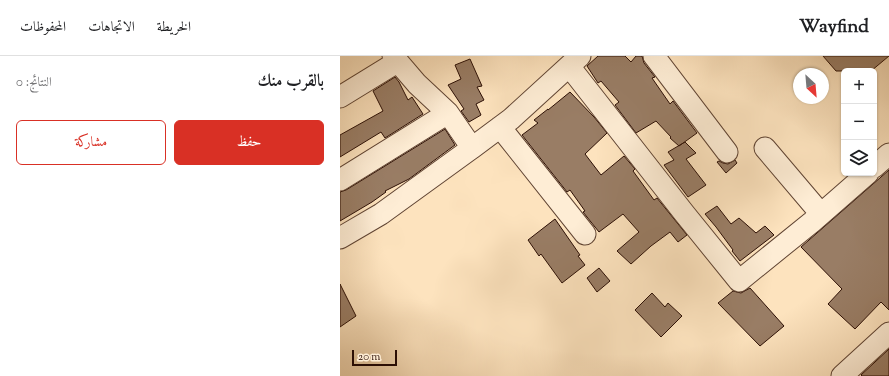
<!DOCTYPE html>
<html lang="ar">
<meta charset="utf-8">
<style>
body{margin:0;font-family:"Sorts Mill Goudy",Amiri,serif;background:#f2f2f2;color:#202124;direction:rtl}
.controls{position:absolute;right:12px;top:12px;display:grid;overflow:hidden;border-radius:6px;box-shadow:0 1px 3px #0004}
.controls button{width:36px;height:36px;display:grid;place-items:center;padding:0;border:0;border-bottom:1px solid #e0e0e0;background:#fff;color:#202124;font:20px sans-serif}
.compass{position:absolute;left:453px;top:12px;width:36px;height:36px;border-radius:50%;background:#fff;box-shadow:0 1px 3px #0004;rotate:154deg}
.scale{position:absolute;left:12px;bottom:10px;width:45px;box-sizing:border-box;padding-left:4px;border:2px solid #2c0f05;border-top:0;font-size:11px;line-height:14px;white-space:nowrap;color:#2c0f05;-webkit-text-stroke:3px #feedd5;paint-order:stroke}
.list{margin:0;padding:0;list-style:none}
h2{display:flex;justify-content:space-between;align-items:center;height:52px;margin:0;padding:0 16px;font-size:17px}
h2 small{font-size:13px;font-weight:400;color:#757577}
.actions{display:flex;gap:8px;padding:12px 16px}
.actions a{flex:1;padding:9px 0;border:1px solid #d93025;border-radius:6px;text-align:center;font-size:14px;color:#d93025}
.actions .main{background:#d93025;color:#fff}
.icon{flex:none;width:22px;height:22px;fill:none;stroke:currentColor;stroke-width:2;stroke-linecap:round;stroke-linejoin:round}
.map{position:relative;flex:none;width:549px;height:320px;overflow:hidden;direction:ltr}
header{display:flex;align-items:center;gap:24px;box-sizing:border-box;height:56px;padding:0 20px;background:#fff;border-bottom:1px solid #e0e0e0}
header strong{font-size:19px}
nav{display:flex;gap:22px;margin-inline-start:auto;font-size:14px}
main{display:flex}
aside{flex:1;background:#fff}
.map>svg:first-child{display:block}
.building{fill:#997d65;stroke:#2c0f05}
.lines{fill:none;stroke-linecap:round;stroke-linejoin:round}
.minor-casing{stroke:#604433;stroke-width:23}
.minor{stroke:#feedd5;stroke-width:21}
</style>
<header>
<strong>Wayfind</strong>
<nav><a>الخريطة</a><a>الاتجاهات</a><a>المحفوظات</a></nav>
</header>
<main>
<div class="map">
<svg width="549" height="320" viewBox="0 0 549 320">
<rect width="100%" height="100%" fill="#fde3be"/>
<filter id="stains"><feTurbulence type="fractalNoise" baseFrequency=".005" numOctaves="4"/><feColorMatrix values="0 0 0 0 .2 0 0 0 0 .09 0 0 0 0 .02 0 0 0 .5 -.17"/></filter>
<radialGradient id="worn" r=".72"><stop offset=".6" stop-color="#630" stop-opacity="0"/><stop offset="1" stop-color="#630" stop-opacity=".3"/></radialGradient>
<path class="building" d="M 258,0 L 285,0 L 291,6 L 296,0 L 302,0 L 304,7 L 315,21 L 312,22 L 330,48 L 333,45 L 357,77 L 339,90 L 330,82 L 331,81 L 316,65 L 296,77 L 275,49 L 279,46 L 261,25 L 258,27 L 247,10 Z
M 483,0 L 549,0 L 531,15 L 496,15 Z
M 130,3 L 142,30 L 137,31 L 144,44 L 136,48 L 141,59 L 129,66 L 121,55 L 124,53 L 108,29 L 121,23 L 115,9 Z
M 55,21 L 59,26 L 68,44 L 72,41 L 83,58 L 45,82 L 41,76 L 0,101 L 0,79 L 43,55 L 33,35 Z
M 230,36 L 254,61 L 267,77 L 245,98 L 261,119 L 284,100 L 295,113 L 293,115 L 314,144 L 317,142 L 347,179 L 338,186 L 330,176 L 311,190 L 291,208 L 277,195 L 299,176 L 283,158 L 259,176 L 243,156 L 245,155 L 230,134 L 227,136 L 182,79 L 198,67 L 194,64 L 208,53 L 208,54 Z
M 105,73 L 115,89 L 69,123 L 45,135 L 46,136 L 32,146 L 0,165 L 0,136 L 6,134 Z
M 345,86 L 356,97 L 346,103 L 366,129 L 348,141 L 324,109 L 334,104 L 328,96 Z
M 395,104 L 397,107 L 386,117 L 377,106 L 379,105 L 383,107 L 388,108 Z
M 549,114 L 549,254 L 541,246 L 515,273 L 488,248 L 502,233 L 461,191 Z
M 377,150 L 391,168 L 399,162 L 416,177 L 425,170 L 434,179 L 400,205 L 392,195 L 393,194 L 376,171 L 365,158 Z
M 215,163 L 240,199 L 238,200 L 245,209 L 222,227 L 201,198 L 199,200 L 188,184 Z
M 259,212 L 270,225 L 257,236 L 247,222 Z
M 0,228 L 16,260 L 0,271 Z
M 410,232 L 444,270 L 420,290 L 378,247 L 393,235 L 401,237 Z
M 312,237 L 325,251 L 328,247 L 342,260 L 321,281 L 295,254 Z
M 549,293 L 549,320 L 522,320 L 521,319 Z"/>
<g class="lines">
<defs>
<path id="minor" d="M 53,0 L 77,28 L 108,57 L 132,92 L 171,63 L 240,0
M 314,0 L 387,96
M 229,10 L 344,157 L 399,225 L 472,166 L 528,117
M 0,41 L 57,6
M 160,71 L 245,178
M 425,92 L 481,158
M 534,111 L 549,98
M 0,124 L 108,57
M 0,182 L 41,158 L 132,92
M 502,320 L 549,277"/>
</defs>
<use href="#minor" class="minor-casing"/>
<use href="#minor" class="minor"/>
</g>
<rect width="100%" height="100%" filter="url(#stains)"/>
<rect width="100%" height="100%" fill="url(#worn)"/>
</svg>
<div class="controls">
<button>+</button>
<button>−</button>
<button><svg class="icon" aria-label="layers" viewBox="0 0 24 24"><path d="M12 4l9 5-9 5-9-5zM3 14l9 5 9-5"/></svg></button>
</div>
<svg class="compass" viewBox="-18 -18 36 36"><path d="M0-13l5 13h-10z" fill="#e53935"/><path d="M0 13l5-13h-10z" fill="#757577"/></svg>
<div class="scale">20 m</div>
</div>
<aside>
<h2>بالقرب منك<small>النتائج: 0</small></h2>
<ul class="list">
</ul>
<div class="actions"><a class="main">حفظ</a><a>مشاركة</a></div>
</aside>
</main>
